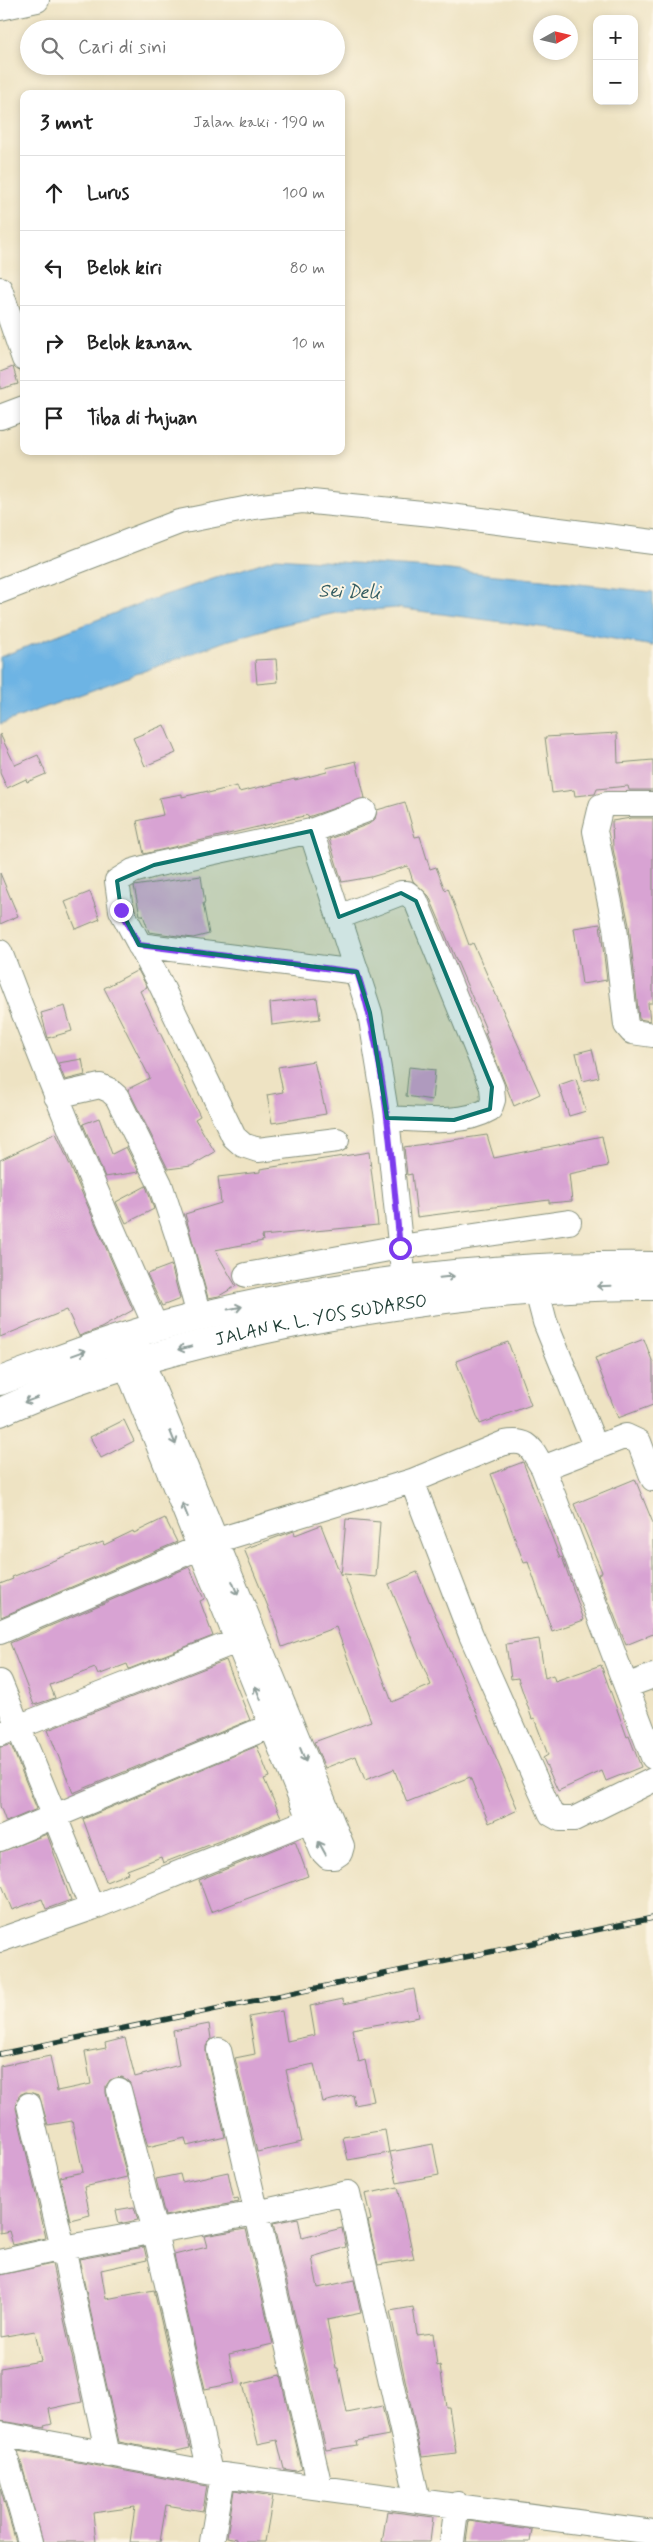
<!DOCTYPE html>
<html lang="id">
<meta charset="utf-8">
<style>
body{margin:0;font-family:Mynerve,sans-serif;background:#f6f6f6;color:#222}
.controls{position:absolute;right:15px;top:15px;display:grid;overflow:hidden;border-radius:10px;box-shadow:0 2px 8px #0003}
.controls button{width:45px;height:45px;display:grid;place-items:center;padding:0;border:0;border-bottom:1px solid #e0e0e0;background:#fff;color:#222;font:25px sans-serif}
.compass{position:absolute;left:533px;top:15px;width:45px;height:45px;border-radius:50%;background:#fff;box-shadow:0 2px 8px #0003;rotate:82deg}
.stop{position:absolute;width:15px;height:15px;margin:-11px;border:4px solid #7c3aed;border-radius:50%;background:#fff}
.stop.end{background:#7c3aed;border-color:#fff;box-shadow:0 1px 5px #0008}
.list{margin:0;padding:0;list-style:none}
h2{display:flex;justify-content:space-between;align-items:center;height:65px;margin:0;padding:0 20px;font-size:21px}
h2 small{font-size:16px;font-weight:400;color:#767676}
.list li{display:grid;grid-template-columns:32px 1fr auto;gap:15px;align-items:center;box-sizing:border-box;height:75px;padding:0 20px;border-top:1px solid #e0e0e0}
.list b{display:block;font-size:19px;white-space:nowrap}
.list em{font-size:16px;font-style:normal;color:#767676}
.icon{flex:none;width:28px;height:28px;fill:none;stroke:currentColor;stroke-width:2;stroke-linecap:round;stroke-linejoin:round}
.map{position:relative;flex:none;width:653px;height:2542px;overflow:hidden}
.search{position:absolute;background:#fff;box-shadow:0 2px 8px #0003;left:20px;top:20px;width:325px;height:55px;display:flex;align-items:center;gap:12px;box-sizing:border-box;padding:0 18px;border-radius:28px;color:#767676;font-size:19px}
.panel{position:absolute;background:#fff;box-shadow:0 2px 8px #0003;left:20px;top:90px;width:325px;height:365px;border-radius:10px}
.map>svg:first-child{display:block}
.water{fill:#6db4e4;stroke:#46788c}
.building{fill:#d8a3d3}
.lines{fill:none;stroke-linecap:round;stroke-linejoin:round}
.minor-casing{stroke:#86907c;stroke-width:26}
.highway-casing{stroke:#86907c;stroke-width:30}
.minor{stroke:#fff;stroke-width:24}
.highway{stroke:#fff;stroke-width:28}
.rail-casing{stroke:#1f3d34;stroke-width:5.5}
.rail{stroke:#fcf5e5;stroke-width:4;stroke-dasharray:11;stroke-linecap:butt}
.oneway{stroke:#8f9e9a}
.route{stroke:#7c3aed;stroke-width:6}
.marked{fill:#0f766e;fill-opacity:0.2;stroke:#0f766e;stroke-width:4;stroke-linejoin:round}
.labels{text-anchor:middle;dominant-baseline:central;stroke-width:4;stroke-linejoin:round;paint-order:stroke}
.street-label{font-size:18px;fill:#1f3d34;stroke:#fcf5e5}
.water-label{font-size:19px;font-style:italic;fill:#325b60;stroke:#fcf5e5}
</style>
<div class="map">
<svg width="653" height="2542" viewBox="0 0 653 2542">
<rect width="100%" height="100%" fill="#fcf5e5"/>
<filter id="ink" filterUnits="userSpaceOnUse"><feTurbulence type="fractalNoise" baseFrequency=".02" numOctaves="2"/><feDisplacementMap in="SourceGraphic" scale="10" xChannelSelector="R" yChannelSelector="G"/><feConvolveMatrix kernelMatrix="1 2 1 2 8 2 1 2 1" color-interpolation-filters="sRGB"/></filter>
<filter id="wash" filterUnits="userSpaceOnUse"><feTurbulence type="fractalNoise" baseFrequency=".0096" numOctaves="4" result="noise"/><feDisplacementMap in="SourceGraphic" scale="20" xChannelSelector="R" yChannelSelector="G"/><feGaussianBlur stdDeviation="1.12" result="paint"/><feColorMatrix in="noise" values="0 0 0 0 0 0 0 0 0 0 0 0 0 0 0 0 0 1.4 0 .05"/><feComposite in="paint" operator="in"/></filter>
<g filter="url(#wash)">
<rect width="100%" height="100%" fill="#eee3c3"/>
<path class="water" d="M 276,558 L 431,568 L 653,592 L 653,646 L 563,630 L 396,608 L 336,613 L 281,625 L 223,642 L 0,724 L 0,657 L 141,603 Z"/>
<g id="blocks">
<path class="building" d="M 13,367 L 18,384 L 0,389 L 0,372 Z
M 276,659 L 278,682 L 257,684 L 255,660 Z
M 164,725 L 176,753 L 145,766 L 133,738 Z
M 617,733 L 618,763 L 653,760 L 653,790 L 629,790 L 628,786 L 597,789 L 595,794 L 575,796 L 574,790 L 552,793 L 545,737 Z
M 0,734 L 15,765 L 38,755 L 46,774 L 27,782 L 26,779 L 7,788 L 0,773 Z
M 356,761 L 365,798 L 308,817 L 308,815 L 144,854 L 137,821 L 163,815 L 159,798 L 182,794 L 182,797 L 208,791 L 208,793 L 237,786 L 239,792 L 295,779 L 295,780 L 327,772 L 326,768 Z
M 405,802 L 415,837 L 420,836 L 430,869 L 436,867 L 445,890 L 448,888 L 469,945 L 473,943 L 540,1094 L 514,1106 L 485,1033 L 487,1032 L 429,896 L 413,881 L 408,866 L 371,877 L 342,882 L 329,839 L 369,824 L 375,819 L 377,810 Z
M 631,818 L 653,818 L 653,1003 L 648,1003 L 650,1021 L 639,1019 L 629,925 L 613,849 L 612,821 Z
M 0,873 L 18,916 L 0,924 Z
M 201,876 L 205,903 L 203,903 L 209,934 L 193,938 L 149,932 L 143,915 L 140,915 L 134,886 Z
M 90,892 L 100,919 L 76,929 L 65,902 Z
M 600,924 L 607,980 L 582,984 L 574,928 Z
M 138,970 L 147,987 L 140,991 L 200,1116 L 195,1119 L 215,1152 L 191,1166 L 168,1169 L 128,1089 L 150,1078 L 104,988 Z
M 317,998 L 320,1019 L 272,1025 L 270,1003 Z
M 65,1006 L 72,1031 L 48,1038 L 41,1013 Z
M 592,1049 L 599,1077 L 583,1081 L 576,1053 Z
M 82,1059 L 85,1075 L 65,1080 L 58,1063 Z
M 314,1061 L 326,1114 L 272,1123 L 267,1095 L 283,1092 L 278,1067 Z
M 409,1067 L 435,1070 L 432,1100 L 406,1096 Z
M 576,1079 L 586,1111 L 569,1116 L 559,1085 Z
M 99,1118 L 112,1154 L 126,1147 L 139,1172 L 105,1177 L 83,1124 Z
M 56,1133 L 133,1310 L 101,1328 L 79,1336 L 67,1310 L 0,1337 L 0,1160 Z
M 487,1135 L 494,1158 L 602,1136 L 608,1166 L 569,1174 L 572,1201 L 549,1203 L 549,1200 L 417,1217 L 412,1174 L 407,1175 L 404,1147 Z
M 369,1152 L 378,1225 L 262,1236 L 263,1241 L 215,1250 L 236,1286 L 219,1296 L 208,1298 L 185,1214 L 221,1203 L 218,1177 L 260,1172 L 260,1169 Z
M 146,1186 L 154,1209 L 126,1223 L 116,1202 Z
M 171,1265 L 180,1299 L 162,1306 L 147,1274 Z
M 644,1339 L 653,1363 L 653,1405 L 618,1418 L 595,1358 Z
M 508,1342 L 531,1405 L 480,1424 L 456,1361 Z
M 124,1420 L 134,1441 L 101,1458 L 90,1437 Z
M 523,1462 L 560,1558 L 562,1557 L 584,1620 L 552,1631 L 528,1562 L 524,1563 L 491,1474 Z
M 635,1479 L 653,1523 L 653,1634 L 626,1645 L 598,1574 L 602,1572 L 574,1504 Z
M 165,1518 L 177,1542 L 1,1617 L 0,1584 L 13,1579 L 12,1577 L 80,1550 L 103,1542 L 104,1545 L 133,1531 L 134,1533 Z
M 346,1519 L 380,1522 L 376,1577 L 344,1574 L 392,1702 L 431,1685 L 389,1584 L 417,1572 L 518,1810 L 489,1823 L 470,1777 L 407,1802 L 394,1769 L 365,1780 L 356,1756 L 325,1768 L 314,1742 L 371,1721 L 336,1627 L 282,1647 L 274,1621 L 244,1549 L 294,1531 L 295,1535 L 321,1525 L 341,1576 Z
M 189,1567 L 204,1599 L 200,1601 L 213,1636 L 129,1669 L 127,1664 L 98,1675 L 95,1668 L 50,1685 L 55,1698 L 34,1705 L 10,1643 Z
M 539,1639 L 545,1678 L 553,1675 L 555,1681 L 601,1665 L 627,1737 L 629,1736 L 641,1767 L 606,1781 L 602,1771 L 558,1791 L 543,1758 L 548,1755 L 534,1718 L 532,1719 L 518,1678 L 511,1679 L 506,1644 Z
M 226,1660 L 250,1720 L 73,1793 L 48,1730 Z
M 11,1745 L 37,1809 L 6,1822 L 0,1806 L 0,1747 Z
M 257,1746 L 269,1777 L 264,1779 L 281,1817 L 163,1863 L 161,1857 L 127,1870 L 128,1873 L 106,1882 L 83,1819 Z
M 47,1834 L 71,1900 L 46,1909 L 42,1899 L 12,1910 L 0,1880 L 0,1852 Z
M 295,1841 L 308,1876 L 211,1912 L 199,1880 Z
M 414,1989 L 419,2017 L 352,2029 L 359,2062 L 365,2060 L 374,2101 L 355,2105 L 353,2095 L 323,2102 L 314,2064 L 286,2070 L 302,2142 L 257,2152 L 235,2058 L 255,2054 L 249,2017 L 282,2011 L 287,2041 L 315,2035 L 310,2006 L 343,1999 L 344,2004 Z
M 209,2024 L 211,2039 L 206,2046 L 206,2053 L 225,2137 L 187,2146 L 185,2138 L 148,2147 L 129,2081 L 122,2077 L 110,2080 L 106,2086 L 106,2093 L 127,2177 L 84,2187 L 90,2215 L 70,2220 L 60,2177 L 83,2172 L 72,2121 L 48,2125 L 39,2095 L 26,2092 L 19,2095 L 16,2108 L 46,2238 L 13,2245 L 9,2231 L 0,2233 L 0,2066 L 50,2056 L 57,2091 L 91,2084 L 85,2052 L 106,2048 L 105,2043 L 125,2038 L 135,2077 L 179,2065 L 173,2031 Z
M 385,2130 L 389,2153 L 348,2160 L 343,2137 Z
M 433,2144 L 439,2175 L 397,2183 L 390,2152 Z
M 228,2172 L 234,2200 L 238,2199 L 239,2202 L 165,2216 L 156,2179 L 180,2174 L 182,2182 Z
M 398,2187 L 414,2259 L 378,2265 L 368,2221 L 371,2220 L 365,2194 Z
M 134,2207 L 138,2220 L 119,2224 L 116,2210 Z
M 298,2218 L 302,2238 L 342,2228 L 346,2247 L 312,2257 L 318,2288 L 354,2280 L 361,2313 L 327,2320 L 336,2368 L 338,2368 L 347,2413 L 382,2406 L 389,2435 L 356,2441 L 357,2445 L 326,2450 L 273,2223 Z
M 246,2229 L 273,2344 L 229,2354 L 235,2383 L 205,2389 L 174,2255 L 207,2247 L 204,2236 Z
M 144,2247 L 147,2260 L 101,2270 L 106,2299 L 154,2290 L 190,2448 L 172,2452 L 119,2442 L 79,2259 Z
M 52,2264 L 82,2402 L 49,2409 L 52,2424 L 44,2426 L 45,2428 L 0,2421 L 0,2368 L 41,2361 L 35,2331 L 0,2337 L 0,2275 Z
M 413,2307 L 417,2335 L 433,2333 L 437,2366 L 440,2365 L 446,2407 L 449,2407 L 456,2453 L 422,2457 L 390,2311 Z
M 280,2375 L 302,2469 L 296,2471 L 284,2469 L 277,2440 L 258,2444 L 243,2384 Z
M 18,2451 L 207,2486 L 203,2511 L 166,2505 L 160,2542 L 130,2542 L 135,2507 L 93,2513 L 96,2542 L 43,2542 Z
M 0,2487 L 16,2542 L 0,2542 Z
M 234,2490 L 273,2496 L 265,2542 L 237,2542 L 237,2539 L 227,2537 Z
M 387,2511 L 433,2517 L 430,2542 L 382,2542 Z
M 469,2521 L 532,2530 L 530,2542 L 466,2542 Z"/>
</g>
</g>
<g filter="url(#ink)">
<use href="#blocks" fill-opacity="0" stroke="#86907c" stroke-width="1"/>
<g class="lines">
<defs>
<path id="minor" d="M 0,8 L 37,0
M 0,289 L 24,359
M 0,417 L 24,408
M 0,591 L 179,522 L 254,507 L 302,501 L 442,515 L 653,542
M 653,804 L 607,804 L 601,806 L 595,831 L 615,927 L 626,1025 L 632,1032 L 653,1035
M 311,831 L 370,1013 L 387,1118 L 404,1281
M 339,917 L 401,893 L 407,893 L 416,901 L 492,1087 L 493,1100 L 490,1109 C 461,1126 420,1119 387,1118
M 139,945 L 357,972
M 0,952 C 48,1079 100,1203 156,1327
M 56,1096 L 100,1086 L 109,1090 L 117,1097 L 160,1184 L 178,1238 L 199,1316
M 337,1140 L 258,1150 L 243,1145 L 234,1137 L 159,981 L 121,910 L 117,881 L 133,871 L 154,865 L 311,831 L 364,811
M 532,1272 L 545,1322 L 596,1448
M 246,1275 L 400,1247 L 569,1222
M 119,1348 L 322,1851 L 328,1857 L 334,1857 L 340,1853 L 342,1846 L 135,1344
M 543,1468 L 626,1436 L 639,1442 L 653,1479
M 412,1481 L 471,1635 L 551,1814 L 560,1819 L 574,1819 L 653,1780
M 0,1632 L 215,1541 L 412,1481 L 504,1443 C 530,1438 531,1449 543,1468 L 653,1757
M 0,1682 L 92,1908
M 626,1686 L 653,1676
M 0,1734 L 252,1635
M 0,1839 L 287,1719
M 0,1940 L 92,1908 L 310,1820
M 219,2050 L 320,2487
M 119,2090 L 155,2232 L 210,2472
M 29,2105 L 63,2248 L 108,2455
M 0,2262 L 63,2248 L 256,2213 L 348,2193 L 418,2500
M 0,2434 L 223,2475 L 653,2532
M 0,2437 L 30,2542
M 212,2542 L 223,2475
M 452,2542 L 457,2504"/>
<g id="highway">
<path d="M 0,1381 C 52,1363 104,1341 158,1327 C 317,1284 488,1264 653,1266"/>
<path id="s1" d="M 0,1412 C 103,1366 215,1338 326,1317 C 434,1298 543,1285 653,1286"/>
</g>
</defs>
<use href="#minor" class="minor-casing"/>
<use href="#highway" class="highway-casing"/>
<use href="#minor" class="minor"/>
<use href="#highway" class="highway"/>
<defs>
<path id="rail" d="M 0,2054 L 653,1918"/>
</defs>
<use href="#rail" class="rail-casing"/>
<use href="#rail" class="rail"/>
</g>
<defs><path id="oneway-shaft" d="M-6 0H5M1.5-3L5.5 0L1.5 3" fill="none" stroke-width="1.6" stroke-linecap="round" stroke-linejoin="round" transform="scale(1.25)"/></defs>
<g class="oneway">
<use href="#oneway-shaft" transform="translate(447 1277) rotate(-6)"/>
<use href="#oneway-shaft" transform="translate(604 1286) rotate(178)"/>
<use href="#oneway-shaft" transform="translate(235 1308) rotate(-12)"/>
<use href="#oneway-shaft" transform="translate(185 1348) rotate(166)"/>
<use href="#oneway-shaft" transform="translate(79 1353) rotate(-20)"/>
<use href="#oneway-shaft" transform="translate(31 1400) rotate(160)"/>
<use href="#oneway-shaft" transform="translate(173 1438) rotate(68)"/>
<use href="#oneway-shaft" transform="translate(185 1510) rotate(-112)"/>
<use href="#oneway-shaft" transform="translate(235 1588) rotate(68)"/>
<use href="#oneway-shaft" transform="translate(258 1693) rotate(-112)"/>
<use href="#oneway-shaft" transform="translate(303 1755) rotate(68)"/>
<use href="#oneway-shaft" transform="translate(322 1848) rotate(-119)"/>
</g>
</g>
<g class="lines" filter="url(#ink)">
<path class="route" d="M 121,910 L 139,945 L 357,972 C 386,1060 391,1156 400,1248"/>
</g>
<path class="marked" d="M 311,831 L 339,917 L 401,893 L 416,901 L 492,1087 L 490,1109 L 454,1120 L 387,1118 L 370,1013 L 357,972 L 139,945 L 121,910 L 117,881 L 154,865 Z"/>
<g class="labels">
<g class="street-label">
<text stroke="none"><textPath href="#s1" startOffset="335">JALAN K. L. YOS SUDARSO</textPath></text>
</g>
<g class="water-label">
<text transform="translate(349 592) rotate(2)">Sei Deli</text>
</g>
</g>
</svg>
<div class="controls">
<button>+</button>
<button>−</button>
</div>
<svg class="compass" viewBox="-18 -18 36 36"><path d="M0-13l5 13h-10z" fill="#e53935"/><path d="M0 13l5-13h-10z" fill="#767676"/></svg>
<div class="stop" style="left:400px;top:1248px"></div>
<div class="stop end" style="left:121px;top:910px"></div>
<div class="search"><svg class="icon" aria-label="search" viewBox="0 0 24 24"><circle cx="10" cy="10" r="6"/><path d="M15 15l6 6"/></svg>Cari di sini</div>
<section class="panel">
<h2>3 mnt<small>Jalan kaki · 190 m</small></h2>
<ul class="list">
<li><svg class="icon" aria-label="ahead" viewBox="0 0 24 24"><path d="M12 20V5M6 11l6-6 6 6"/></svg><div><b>Lurus</b></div><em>100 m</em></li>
<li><svg class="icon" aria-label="left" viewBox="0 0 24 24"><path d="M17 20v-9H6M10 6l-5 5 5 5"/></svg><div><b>Belok kiri</b></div><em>80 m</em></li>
<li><svg class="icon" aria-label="right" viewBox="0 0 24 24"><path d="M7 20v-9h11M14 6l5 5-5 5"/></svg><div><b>Belok kanan</b></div><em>10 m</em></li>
<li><svg class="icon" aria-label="arrive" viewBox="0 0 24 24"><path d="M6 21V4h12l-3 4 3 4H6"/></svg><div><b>Tiba di tujuan</b></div></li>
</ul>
</section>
</div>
